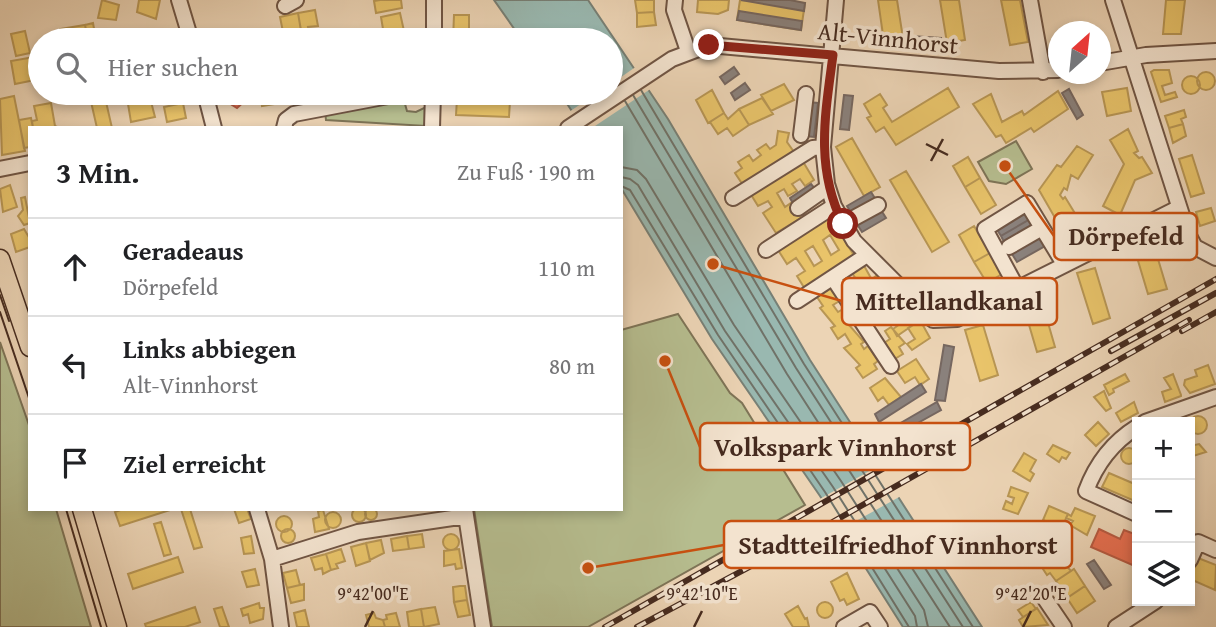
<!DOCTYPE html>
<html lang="de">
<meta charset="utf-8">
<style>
body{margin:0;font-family:"Gentium Book Plus",serif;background:#f6f6f6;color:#202124}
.controls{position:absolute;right:21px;bottom:21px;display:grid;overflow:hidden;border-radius:0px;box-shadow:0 4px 10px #0003}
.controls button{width:63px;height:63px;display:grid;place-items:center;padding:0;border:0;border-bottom:2px solid #e0e0e0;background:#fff;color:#202124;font:35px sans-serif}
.compass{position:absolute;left:1048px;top:21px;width:63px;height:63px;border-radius:50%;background:#fff;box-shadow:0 4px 10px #0003;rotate:27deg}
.stop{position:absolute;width:21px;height:21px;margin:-16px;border:5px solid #8f2418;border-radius:50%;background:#fff}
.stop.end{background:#8f2418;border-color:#fff;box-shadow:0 2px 7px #0008}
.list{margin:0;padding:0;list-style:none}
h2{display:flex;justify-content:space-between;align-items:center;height:91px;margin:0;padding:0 28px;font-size:30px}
h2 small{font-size:23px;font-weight:400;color:#757577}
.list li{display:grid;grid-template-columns:46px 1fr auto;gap:21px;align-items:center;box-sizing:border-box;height:98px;padding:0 28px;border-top:2px solid #e0e0e0}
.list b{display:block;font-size:26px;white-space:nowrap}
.list p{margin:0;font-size:23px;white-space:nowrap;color:#757577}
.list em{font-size:23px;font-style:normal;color:#757577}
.icon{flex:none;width:38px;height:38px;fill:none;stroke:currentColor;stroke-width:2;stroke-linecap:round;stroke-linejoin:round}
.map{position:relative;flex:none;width:1216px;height:627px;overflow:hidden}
.search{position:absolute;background:#fff;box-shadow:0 4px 10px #0003;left:28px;top:28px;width:595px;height:77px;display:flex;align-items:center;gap:18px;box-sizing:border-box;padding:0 24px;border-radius:38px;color:#757577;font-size:26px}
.panel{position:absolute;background:#fff;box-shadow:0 4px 10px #0003;left:28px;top:126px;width:595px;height:385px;border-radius:0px}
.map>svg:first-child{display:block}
.green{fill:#b6bd8f;stroke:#7e7457;stroke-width:2}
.water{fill:#99b8b0;stroke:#788076;stroke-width:2}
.pier{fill:#ecd4b5}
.homes{fill:#e9c46a;stroke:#b89654;stroke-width:2;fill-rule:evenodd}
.shops{fill:#e76f51;stroke:#b75b42;stroke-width:2}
.industry{fill:#8a817c;stroke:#766760;stroke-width:2}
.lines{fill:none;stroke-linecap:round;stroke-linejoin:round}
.shore{stroke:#707268;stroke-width:2}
.minor-casing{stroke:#705544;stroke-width:18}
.major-casing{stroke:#462b1f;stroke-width:21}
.minor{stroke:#f3e3cf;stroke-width:14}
.major{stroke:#ecd4b5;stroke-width:18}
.tram{stroke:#462b1f;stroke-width:2}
.rail-casing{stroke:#462b1f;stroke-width:6}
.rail{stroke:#f3e3cf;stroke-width:3.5;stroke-dasharray:10;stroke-linecap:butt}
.route{stroke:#8f2418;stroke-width:9}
.ticks{fill:none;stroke:#462b1f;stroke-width:2.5}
.labels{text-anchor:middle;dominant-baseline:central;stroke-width:7;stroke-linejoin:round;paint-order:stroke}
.street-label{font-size:24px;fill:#462b1f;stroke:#f3e3cf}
.ticks-label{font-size:18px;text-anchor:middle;fill:#462b1f;stroke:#f3e3cf;stroke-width:7;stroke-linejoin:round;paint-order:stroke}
.leader{fill:none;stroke:#c85010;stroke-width:2.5}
.callout-dot{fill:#c85010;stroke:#f3e3cf;stroke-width:2.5}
.callout{fill:#f3e3cf;stroke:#c85010;stroke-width:2.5}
.callout-label{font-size:26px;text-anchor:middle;font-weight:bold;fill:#462b1f}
</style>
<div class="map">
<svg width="1216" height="627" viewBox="0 0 1216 627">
<rect width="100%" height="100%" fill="#ecd4b5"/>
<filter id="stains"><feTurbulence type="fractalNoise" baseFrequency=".00286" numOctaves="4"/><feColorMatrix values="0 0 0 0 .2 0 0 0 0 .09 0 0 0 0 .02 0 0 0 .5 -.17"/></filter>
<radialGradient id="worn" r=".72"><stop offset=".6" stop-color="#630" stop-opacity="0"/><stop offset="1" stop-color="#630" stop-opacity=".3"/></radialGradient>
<path class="green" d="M 426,94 L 426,104 L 420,104 L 419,101 L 405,104 L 407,111 L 416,112 L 426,107 L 426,126 L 326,120 L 325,111 Z
M 1016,141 L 1032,169 L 1006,184 L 989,181 L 978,162 Z
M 678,314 L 730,393 L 742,403 L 805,505 L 588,627 L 492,627 L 474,509 L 621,509 L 621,330 Z
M 0,342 L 30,428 L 30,509 L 56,509 L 91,627 L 0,627 Z"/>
<path class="water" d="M 494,0 L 588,0 L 668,119 L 810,360 L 982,627 L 903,627 L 820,496 L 712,339 L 621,188 L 621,128 L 583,128 L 560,93 L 611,93 L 611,40 L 522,40 Z"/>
<path class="pier" d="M 637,66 L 652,88 L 592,128 L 579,128 L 569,112 L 597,93 L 611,93 L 611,84 Z
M 880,465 L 901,496 L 838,531 L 818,500 Z"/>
<path class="homes" d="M 102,0 L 119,5 L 116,20 L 98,18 Z
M 139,0 L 160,0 L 156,19 L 137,12 Z
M 380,0 L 401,0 L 402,8 L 376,13 L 374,1 Z
M 635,0 L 654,0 L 654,12 L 637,13 Z
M 698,0 L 729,0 L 728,10 L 718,14 L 697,12 Z
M 740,0 L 805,3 L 801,30 L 737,20 Z
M 878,0 L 897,0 L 903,38 L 884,42 Z
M 940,0 L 959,0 L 965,40 L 947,43 Z
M 1001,0 L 1020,0 L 1028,42 L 1010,45 Z
M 1166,0 L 1185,0 L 1181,34 L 1163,34 Z
M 315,10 L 318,26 L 308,27 L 310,36 L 302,37 L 298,13 Z
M 654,12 L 656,25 L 637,27 L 637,13 Z
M 298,13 L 302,36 L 296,37 L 293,30 L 283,32 L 280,17 Z
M 400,13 L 404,31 L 384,35 L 381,17 Z
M 454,15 L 469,15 L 469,40 L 453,40 Z
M 93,23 L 96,40 L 88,40 L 85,25 Z
M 85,25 L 88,40 L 62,40 L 60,29 Z
M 25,31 L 30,53 L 16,56 L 11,34 Z
M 264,32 L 267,40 L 238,40 Z
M 40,56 L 40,79 L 15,84 L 11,61 Z
M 1154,70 L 1169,70 L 1172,83 L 1162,86 L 1165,95 L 1175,92 L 1177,97 L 1161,102 L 1151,72 Z
M1197 81a9 9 0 1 1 18 0a9 9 0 1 1-18 0Z
M1182 85a9 9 0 1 1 18 0a9 9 0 1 1-18 0Z
M 784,84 L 794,100 L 771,111 L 761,95 Z
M 948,88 L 959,107 L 896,145 L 884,127 L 876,132 L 867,118 L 871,116 L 864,104 L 880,94 L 887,105 L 883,108 L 892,122 Z
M 1127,88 L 1131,111 L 1107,116 L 1102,92 Z
M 712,90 L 724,113 L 708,123 L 696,100 Z
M 1058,91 L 1068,109 L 1034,132 L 1031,128 L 1006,143 L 1001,135 L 996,137 L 973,104 L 991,94 L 1002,122 L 1022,111 L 1024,115 Z
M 89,93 L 104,93 L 112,128 L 97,128 Z
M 260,93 L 279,93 L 281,103 L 262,106 Z
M 451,93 L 469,93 L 469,99 L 497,100 L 498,93 L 515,93 L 515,101 L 510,101 L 509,117 L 456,115 L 457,99 L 451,99 Z
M 149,94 L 155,117 L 131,122 L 128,104 L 141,101 L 140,96 Z
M 14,96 L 25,151 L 2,155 L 0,99 Z
M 762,98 L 773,114 L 749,125 L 739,109 Z
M 51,103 L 55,126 L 59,128 L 33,128 L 32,121 L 37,120 L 34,106 Z
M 183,103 L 186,118 L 167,122 L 164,107 Z
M 739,109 L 749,125 L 733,136 L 727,128 L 718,134 L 710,122 L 724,113 L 728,119 Z
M 1184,110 L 1186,117 L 1181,119 L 1183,124 L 1169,128 L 1165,116 Z
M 31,118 L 33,128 L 30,128 L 30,147 L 24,148 L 19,120 Z
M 1183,124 L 1186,136 L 1173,143 L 1169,128 Z
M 1128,129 L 1138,151 L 1134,153 L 1139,158 L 1142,157 L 1152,173 L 1135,180 L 1120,215 L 1103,206 L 1124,164 L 1110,140 Z
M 778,131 L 789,133 L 787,142 L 794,152 L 743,185 L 735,173 L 742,168 L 738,162 L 749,155 L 753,161 L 761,155 L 757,150 L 766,144 L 770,149 L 776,145 Z
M 852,138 L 880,187 L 864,196 L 836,147 Z
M 1077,146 L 1093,155 L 1078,179 L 1071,175 L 1067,190 L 1064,188 L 1060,195 L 1063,199 L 1065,197 L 1079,220 L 1062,230 L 1039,190 L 1057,165 L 1061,167 Z
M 1192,155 L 1204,193 L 1191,197 L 1179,159 Z
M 968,157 L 980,178 L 965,187 L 953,166 Z
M 802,160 L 814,180 L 805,186 L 800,179 L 792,184 L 797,191 L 788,196 L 784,189 L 777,193 L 785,207 L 791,203 L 801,218 L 776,233 L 763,213 L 772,207 L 768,201 L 758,206 L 750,193 Z
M 906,171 L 949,242 L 932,252 L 890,180 Z
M 980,178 L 996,205 L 981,214 L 965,187 Z
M 10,185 L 17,207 L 3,212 L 0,189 Z
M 25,197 L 30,223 L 24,225 L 18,216 L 23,210 L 21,198 Z
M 1211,208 L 1215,221 L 1200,226 L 1196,212 Z
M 830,217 L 855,257 L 805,289 L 797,276 L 805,271 L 796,258 L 787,264 L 778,250 ZM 830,235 L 839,250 L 831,255 L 823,240 ZM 813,246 L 822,261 L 814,266 L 805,251 Z
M 974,226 L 990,253 L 974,262 L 959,235 Z
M 24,229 L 30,239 L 30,247 L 16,252 L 11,234 Z
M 1152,239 L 1167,289 L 1148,294 L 1133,244 Z
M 990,253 L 1002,274 L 987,283 L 974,262 Z
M 862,262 L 872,280 L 853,292 L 848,284 L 856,279 L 850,270 Z
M 1095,268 L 1110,318 L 1093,324 L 1077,273 Z
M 876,276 L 886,294 L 867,307 L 863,300 L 871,295 L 864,285 Z
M 831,288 L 841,300 L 833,305 L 838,312 L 843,309 L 852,323 L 849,325 L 864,342 L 861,344 L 864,349 L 868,346 L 878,361 L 874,364 L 877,369 L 863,378 L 856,368 L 860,365 L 844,348 L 851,344 L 845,334 L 838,339 L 831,328 L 835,326 L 820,308 L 823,306 L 817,297 Z
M 1040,295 L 1055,347 L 1037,352 L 1022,301 Z
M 906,305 L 916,323 L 897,336 L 893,329 L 900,324 L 894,314 Z
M 920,320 L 930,338 L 912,350 L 907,344 L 915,339 L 908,328 Z
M 983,325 L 998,375 L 980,381 L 965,330 Z
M 891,327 L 905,343 L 899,347 L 903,354 L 893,360 L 881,345 L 890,339 L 885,331 Z
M 916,359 L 929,379 L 920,385 L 915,377 L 905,383 L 897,371 Z
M 1208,365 L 1215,384 L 1190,393 L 1184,385 L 1185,380 L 1197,376 L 1195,370 Z
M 1125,374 L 1129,381 L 1113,389 L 1114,392 L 1109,395 L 1104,385 Z
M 1173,374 L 1181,395 L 1181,396 L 1165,402 L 1162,392 L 1171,389 L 1164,378 Z
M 885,378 L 901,397 L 889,405 L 883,397 L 878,401 L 870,388 Z
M 1104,391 L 1111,408 L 1106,411 L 1094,397 Z
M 1134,402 L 1138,413 L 1121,422 L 1116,413 Z
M1189 425a9 9 0 1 1 18 0a9 9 0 1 1-18 0Z
M 1098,422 L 1109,434 L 1096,446 L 1085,435 Z
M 1199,444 L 1206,452 L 1190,457 L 1190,446 Z
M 1053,445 L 1070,453 L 1066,459 L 1062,457 L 1059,462 L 1047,454 Z
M1121 456a8 8 0 1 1 16 0a8 8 0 1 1-16 0Z
M 1024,453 L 1036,460 L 1030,471 L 1034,474 L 1030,481 L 1013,471 Z
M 1109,473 L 1137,485 L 1137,502 L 1102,487 Z
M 1011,487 L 1028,493 L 1018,514 L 1003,509 L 1006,501 L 1012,504 L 1014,498 L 1008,496 Z
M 1049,506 L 1068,514 L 1062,528 L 1043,520 Z
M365 514a6 6 0 1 1 12 0a6 6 0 1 1-12 0Z
M352 515a7 7 0 1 1 14 0a7 7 0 1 1-14 0Z
M 1075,508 L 1095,516 L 1087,535 L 1070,525 L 1073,521 L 1066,518 L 1068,514 L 1071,516 Z
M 123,509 L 170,509 L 170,510 L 120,526 L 115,512 Z
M 181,509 L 190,509 L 202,547 L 194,549 Z
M 234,509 L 247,509 L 251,519 L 239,523 Z
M 323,510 L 329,529 L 315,532 L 313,519 L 319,517 L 318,511 Z
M325 520a8 8 0 1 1 16 0a8 8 0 1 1-16 0Z
M276 524a8 8 0 1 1 16 0a8 8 0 1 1-16 0Z
M 161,522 L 171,554 L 164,556 L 154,524 Z
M281 536a7 7 0 1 1 14 0a7 7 0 1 1-14 0Z
M443 542a8 8 0 1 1 16 0a8 8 0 1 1-16 0Z
M 422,534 L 424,547 L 409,549 L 407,536 Z
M 251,536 L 254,553 L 244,554 L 241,538 Z
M 407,536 L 409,549 L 393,551 L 391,539 Z
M 381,540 L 384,553 L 370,560 L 366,543 Z
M 366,543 L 370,561 L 356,566 L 351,547 Z
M 341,549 L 345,561 L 336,564 L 338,568 L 331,570 L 326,554 Z
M 459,549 L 462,568 L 456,569 L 455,564 L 444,566 L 444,551 Z
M 326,554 L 331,570 L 323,574 L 322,568 L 315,570 L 311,558 Z
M 178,557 L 183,572 L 133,589 L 128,574 Z
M 1059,557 L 1071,571 L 1056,581 L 1050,573 L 1047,575 L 1043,569 Z
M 1198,558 L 1216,565 L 1215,590 L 1190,579 Z
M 255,569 L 259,585 L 247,587 L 242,572 Z
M 1074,569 L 1085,586 L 1067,598 L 1056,581 Z
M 296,570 L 300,585 L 287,588 L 283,573 Z
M 847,573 L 859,599 L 847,605 L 844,599 L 840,601 L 831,582 Z
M 304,584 L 304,600 L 291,603 L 287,588 Z
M 460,586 L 465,586 L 467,600 L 454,602 L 453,587 Z
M 1085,586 L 1095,601 L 1077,613 L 1067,598 Z
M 467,600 L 470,615 L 458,617 L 454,602 Z
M817 610a8 8 0 1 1 16 0a8 8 0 1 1-16 0Z
M 1031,602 L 1036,609 L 1023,617 L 1018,610 Z
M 259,603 L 260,608 L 264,608 L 263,619 L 250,623 L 248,614 L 243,616 L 241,609 Z
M 798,606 L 805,619 L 807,618 L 809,627 L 793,627 L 785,614 Z
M 195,607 L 200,622 L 185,627 L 146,627 L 145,624 Z
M 222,607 L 229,627 L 220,627 L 214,609 Z
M 435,607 L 439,624 L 424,627 L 421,609 Z
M 1037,608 L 1048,625 L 1023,627 L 1019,620 Z
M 421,609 L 424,627 L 409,627 L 407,612 Z
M 305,610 L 309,627 L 297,627 L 294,613 Z
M 374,613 L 376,618 L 383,620 L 385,627 L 369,627 L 366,615 Z
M 396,613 L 400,627 L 385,627 L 383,620 L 387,619 L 386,615 Z"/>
<path class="shops" d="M 226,30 L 229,40 L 210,40 L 208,35 Z
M 224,93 L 244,93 L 246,100 L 237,108 L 221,98 Z
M 1099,529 L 1120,539 L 1124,530 L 1137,535 L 1137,567 L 1091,547 Z"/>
<path class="industry" d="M 741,0 L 790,0 L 805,3 L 804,11 Z
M 739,11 L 802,21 L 801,30 L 737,20 Z
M 910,36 L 941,38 L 940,47 L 910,44 Z
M 734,67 L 739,74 L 725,84 L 720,77 Z
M 745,83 L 750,90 L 735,100 L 731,93 Z
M 1069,89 L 1083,115 L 1077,119 L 1062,93 Z
M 844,95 L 853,96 L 849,130 L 840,129 Z
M 808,102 L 818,103 L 814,137 L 805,136 Z
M 811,184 L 816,190 L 794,205 L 790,198 Z
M 871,192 L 876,200 L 852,214 L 847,206 Z
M 881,210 L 886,218 L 862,232 L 857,224 Z
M 1026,211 L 1030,219 L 1001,236 L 996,228 Z
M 1030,219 L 1035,227 L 1005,244 L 1001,236 Z
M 1040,237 L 1045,246 L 1017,262 L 1012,254 Z
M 944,345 L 954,347 L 945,401 L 935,400 Z
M 921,384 L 926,392 L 879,422 L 875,414 Z
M 937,402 L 941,410 L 889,439 L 885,432 Z
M 1094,560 L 1111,585 L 1104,589 L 1087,564 Z"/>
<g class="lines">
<path class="shore" d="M 641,90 L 804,364 L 973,627
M 633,95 L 796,368 L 963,627
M 625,101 L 787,374 L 950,627
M 621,167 L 637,170 L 646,179 L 734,325 L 841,481 L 924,610 L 928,627
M 621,177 L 630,179 L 638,185 L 725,331 L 833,487 L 915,616 L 917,627
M 621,186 L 630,190 L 718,335 L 825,492 L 909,627"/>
<defs>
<path id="minor" d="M 179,0 L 191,40
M 675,0 L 674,10 L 688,51
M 836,0 L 823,147 L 827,184 L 834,206 L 854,241 L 933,320 L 957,319 L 1178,208
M 1030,0 L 1043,72
M 1113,0 L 1188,234 L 1195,247 L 1216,258
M 285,6 L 296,0
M 434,40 L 434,0
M 1100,63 L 1146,55 L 1216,51
M 205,93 L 214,128
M 284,128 L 286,120 L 294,114 L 404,93
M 432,128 L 433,93
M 568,128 L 672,59 L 709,45 L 999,71 L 1058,70
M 801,135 L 806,94
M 0,169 L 30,163
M 733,198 L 813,148 L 823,147
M 798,208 L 828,187
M 843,224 L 878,205
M 1071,231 L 1085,254
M 1009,247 L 1042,228
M 766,250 L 834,206
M 833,278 L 891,366
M 1017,288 L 985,229 L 1027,203 L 1064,264
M 797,301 L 867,255
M 1145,422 L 1216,397
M 1137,427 C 1113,442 1096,464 1086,491 L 1137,514
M 257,509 L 272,559 L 281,627
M 465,509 L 483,627
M 272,559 L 358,532 L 466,516
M 1190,560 L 1198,542 L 1216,550
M 1045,599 L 1064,627
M 844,627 L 870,612 L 880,627
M 1116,627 L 1156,601"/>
<path id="major" d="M 0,259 L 30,347
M 82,509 L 117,627"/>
</defs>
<use href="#minor" class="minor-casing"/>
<use href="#major" class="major-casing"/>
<use href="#minor" class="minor"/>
<use href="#major" class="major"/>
<path class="tram" d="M 0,295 L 9,321
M 0,312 L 30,401
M 66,509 L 101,627"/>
<defs>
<path id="rail" d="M 1182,331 L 1216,312
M 1111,351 L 1216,293
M 605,627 L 1216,279
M 637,627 L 822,528 L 1189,320"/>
</defs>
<use href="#rail" class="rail-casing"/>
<use href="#rail" class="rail"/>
</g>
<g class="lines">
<path class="route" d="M 709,45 L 833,55 C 825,115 815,168 843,224"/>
</g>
<path class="ticks" d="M 926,144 L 948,155M 931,161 L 943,139M 365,627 L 373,611M 694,627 L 702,611M 1023,627 L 1031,611"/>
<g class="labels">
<g class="street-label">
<text transform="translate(888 38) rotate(6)">Alt-Vinnhorst</text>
</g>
</g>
<g class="ticks-label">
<text x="373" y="600">9°42'00"E</text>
<text x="702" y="600">9°42'10"E</text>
<text x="1031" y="600">9°42'20"E</text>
</g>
<path class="leader" d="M1005 166L1054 236M713 264L842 301M665 361L700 447M588 568L724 545"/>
<g class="callout-dot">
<circle cx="1005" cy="166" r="7"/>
<circle cx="713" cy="264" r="7"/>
<circle cx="665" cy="361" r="7"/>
<circle cx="588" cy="568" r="7"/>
</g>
<g class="callout">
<rect x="1054" y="213" width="143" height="47" rx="7"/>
<rect x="842" y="278" width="215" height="47" rx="7"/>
<rect x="700" y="423" width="270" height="47" rx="7"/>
<rect x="724" y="521" width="348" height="47" rx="7"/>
</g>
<g class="callout-label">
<text x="1126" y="245">Dörpefeld</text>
<text x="949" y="310">Mittellandkanal</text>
<text x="835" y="456">Volkspark Vinnhorst</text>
<text x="898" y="554">Stadtteilfriedhof Vinnhorst</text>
</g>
<rect width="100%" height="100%" filter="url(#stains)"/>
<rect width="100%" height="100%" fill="url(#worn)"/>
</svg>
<div class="controls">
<button>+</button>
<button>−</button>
<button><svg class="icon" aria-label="layers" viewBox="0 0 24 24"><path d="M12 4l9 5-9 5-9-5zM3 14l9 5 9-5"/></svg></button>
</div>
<svg class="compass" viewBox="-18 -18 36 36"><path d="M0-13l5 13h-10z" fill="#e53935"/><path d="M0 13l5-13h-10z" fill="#757577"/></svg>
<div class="stop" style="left:843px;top:224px"></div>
<div class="stop end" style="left:709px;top:45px"></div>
<div class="search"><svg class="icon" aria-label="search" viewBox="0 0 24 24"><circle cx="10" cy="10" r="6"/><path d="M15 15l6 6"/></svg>Hier suchen</div>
<section class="panel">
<h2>3 Min.<small>Zu Fuß · 190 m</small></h2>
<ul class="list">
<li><svg class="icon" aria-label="ahead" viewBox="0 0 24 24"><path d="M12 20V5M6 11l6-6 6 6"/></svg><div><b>Geradeaus</b><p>Dörpefeld</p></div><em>110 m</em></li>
<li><svg class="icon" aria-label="left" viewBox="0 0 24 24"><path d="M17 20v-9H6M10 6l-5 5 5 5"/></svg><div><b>Links abbiegen</b><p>Alt-Vinnhorst</p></div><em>80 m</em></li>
<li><svg class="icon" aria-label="arrive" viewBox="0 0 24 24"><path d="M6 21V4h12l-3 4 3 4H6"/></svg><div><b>Ziel erreicht</b></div></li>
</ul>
</section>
</div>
